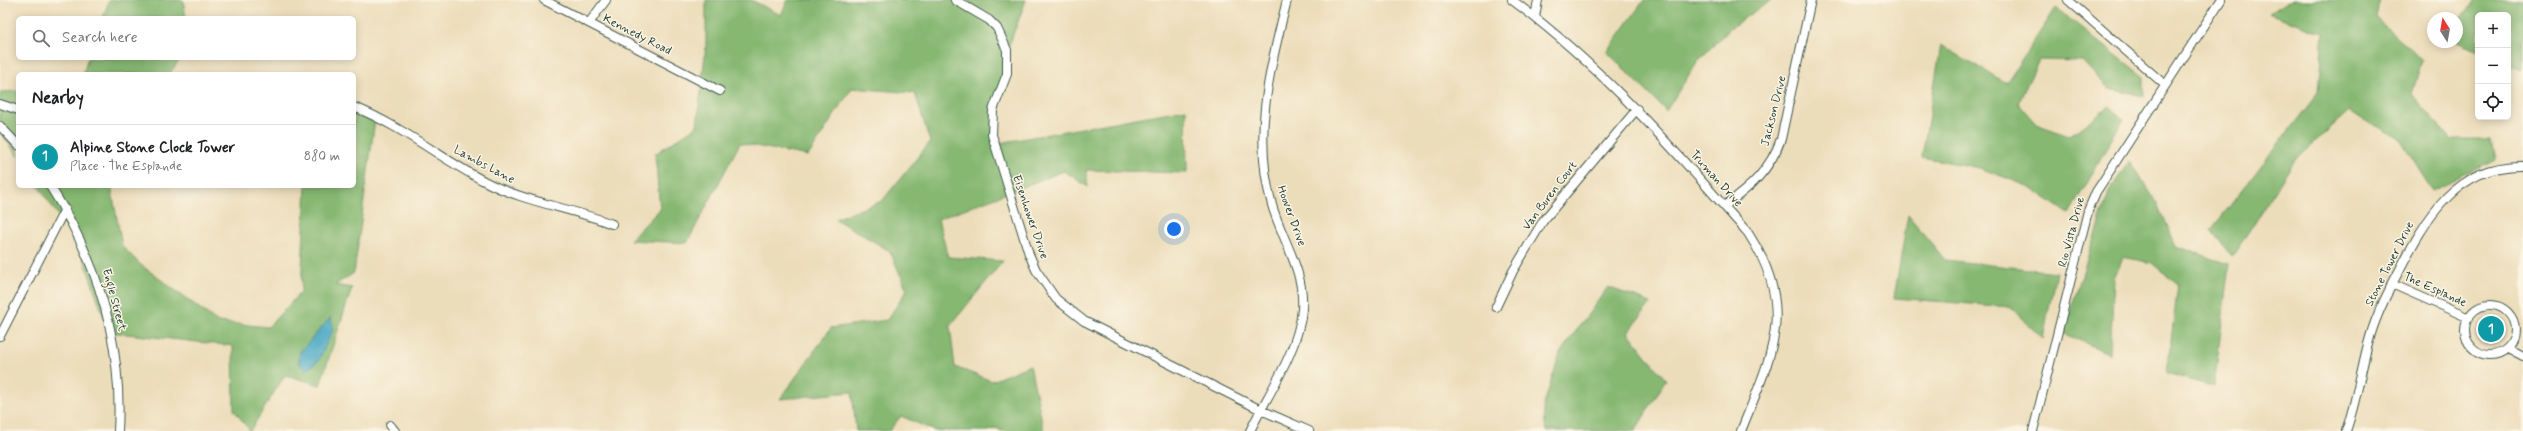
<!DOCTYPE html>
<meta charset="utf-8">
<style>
body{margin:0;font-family:Mynerve,sans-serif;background:#f6f6f6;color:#202124}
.controls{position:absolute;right:12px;top:12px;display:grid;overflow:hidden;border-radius:6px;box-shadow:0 2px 10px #0003}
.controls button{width:36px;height:36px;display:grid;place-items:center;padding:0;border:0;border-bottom:1px solid #e0e0e0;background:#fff;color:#202124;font:20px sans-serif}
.compass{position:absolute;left:2427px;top:12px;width:36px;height:36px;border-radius:50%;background:#fff;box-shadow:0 2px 10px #0003;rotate:349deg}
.you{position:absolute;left:1174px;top:229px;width:14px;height:14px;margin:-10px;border:3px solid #fff;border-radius:50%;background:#1a73e8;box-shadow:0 0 0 6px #1a73e833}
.badge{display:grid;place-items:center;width:26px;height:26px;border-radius:50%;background:#111827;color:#fff;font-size:13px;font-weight:700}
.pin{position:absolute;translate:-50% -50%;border:2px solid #fff;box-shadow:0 1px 4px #0006}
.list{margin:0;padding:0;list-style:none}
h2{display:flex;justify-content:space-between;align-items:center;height:52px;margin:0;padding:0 16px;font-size:17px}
h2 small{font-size:13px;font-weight:400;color:#757577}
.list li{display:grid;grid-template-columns:26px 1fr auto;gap:12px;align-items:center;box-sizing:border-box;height:64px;padding:0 16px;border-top:1px solid #e0e0e0}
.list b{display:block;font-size:15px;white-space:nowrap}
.list p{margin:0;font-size:13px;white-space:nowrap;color:#757577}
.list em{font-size:13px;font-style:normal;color:#757577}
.icon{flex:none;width:22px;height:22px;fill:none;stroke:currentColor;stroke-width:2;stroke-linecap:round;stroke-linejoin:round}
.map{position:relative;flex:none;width:2523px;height:431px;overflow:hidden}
.search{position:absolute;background:#fff;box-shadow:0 2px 10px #0003;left:16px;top:16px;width:340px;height:44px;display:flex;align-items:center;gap:10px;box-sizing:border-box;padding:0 14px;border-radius:6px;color:#757577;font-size:15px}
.panel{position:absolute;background:#fff;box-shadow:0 2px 10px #0003;left:16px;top:72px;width:340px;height:116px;border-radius:6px}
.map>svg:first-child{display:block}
.forest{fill:#86b872;stroke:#527a53}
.water{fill:#46a8c5;stroke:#32727c}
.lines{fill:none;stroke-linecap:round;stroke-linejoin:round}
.street-casing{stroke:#3e5548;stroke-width:10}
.street{stroke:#fff;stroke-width:8}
.labels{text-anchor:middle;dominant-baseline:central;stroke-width:3;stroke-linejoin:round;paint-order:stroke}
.street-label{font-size:12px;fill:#1f3d34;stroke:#fcf5e5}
</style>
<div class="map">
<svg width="2523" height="431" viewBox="0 0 2523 431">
<rect width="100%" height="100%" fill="#fcf5e5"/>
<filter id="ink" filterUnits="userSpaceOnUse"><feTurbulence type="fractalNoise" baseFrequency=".025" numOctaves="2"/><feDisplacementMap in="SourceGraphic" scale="8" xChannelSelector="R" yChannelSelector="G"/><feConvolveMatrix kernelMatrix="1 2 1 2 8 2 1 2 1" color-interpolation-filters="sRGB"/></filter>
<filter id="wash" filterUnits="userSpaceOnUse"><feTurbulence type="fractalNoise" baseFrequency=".012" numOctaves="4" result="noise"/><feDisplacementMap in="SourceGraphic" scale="16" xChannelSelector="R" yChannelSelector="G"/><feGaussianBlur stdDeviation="0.9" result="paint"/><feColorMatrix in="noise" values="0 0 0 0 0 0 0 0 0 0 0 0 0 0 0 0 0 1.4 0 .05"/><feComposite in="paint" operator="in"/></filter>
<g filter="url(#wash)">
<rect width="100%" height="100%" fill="#ecddba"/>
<path class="forest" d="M 109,0 L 183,0 L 186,18 L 103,18 Z
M 706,0 L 751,0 L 781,15 L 788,0 L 1026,0 L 1008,48 L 994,144 L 1186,109 L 1187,173 L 1086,170 L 1088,187 L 1064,171 L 938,219 L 948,257 L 1003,261 L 950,326 L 955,367 L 992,381 L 1030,365 L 1044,431 L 1001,431 L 997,428 L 989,431 L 935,431 L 901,416 L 889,431 L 856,431 L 852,392 L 780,399 L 831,328 L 887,320 L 907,290 L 890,251 L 835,219 L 882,201 L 930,142 L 915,93 L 852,88 L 808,156 L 740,143 L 687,243 L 630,240 L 660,209 L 655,154 L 697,126 L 706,45 Z
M 1644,0 L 1771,0 L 1730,28 L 1697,62 L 1666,111 L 1607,52 Z
M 2293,0 L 2380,0 L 2376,18 L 2422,60 L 2412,94 L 2451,140 L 2491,140 L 2495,159 L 2433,191 L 2401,140 L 2349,111 L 2295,160 L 2232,257 L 2211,230 L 2318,93 L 2323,33 L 2268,13 Z
M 2476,0 L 2523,0 L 2523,70 L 2508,64 L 2508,15 L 2478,15 L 2478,51 L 2457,42 L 2457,23 Z
M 2056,8 L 2144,77 L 2144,96 L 2109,89 L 2082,61 L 2039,60 L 2018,103 L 2036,124 L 2069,136 L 2110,106 L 2123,119 L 2069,214 L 2030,187 L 1980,168 L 1922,157 L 1941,45 L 2006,83 Z
M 88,58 L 181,58 L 169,74 L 83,74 Z
M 18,91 L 18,157 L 0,131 L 0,92 Z
M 354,108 L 375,120 L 354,273 L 335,285 L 352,288 L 320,385 L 285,375 L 250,431 L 234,410 L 233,346 L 109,332 L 79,245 L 38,186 L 111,186 L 122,246 L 141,265 L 218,322 L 268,327 L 301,292 L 306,186 L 354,186 Z
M 2129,161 L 2158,204 L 2176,246 L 2229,264 L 2214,387 L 2167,373 L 2178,285 L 2152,263 L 2123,257 L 2114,278 L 2110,354 L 2063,333 L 2109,192 Z
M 1908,215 L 1945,260 L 2056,272 L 2043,339 L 2010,307 L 1894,298 Z
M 1608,287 L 1651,303 L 1628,332 L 1666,380 L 1635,431 L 1546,431 L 1543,407 L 1560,353 Z"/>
<path class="water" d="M 331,317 L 333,330 L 318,361 L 306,370 L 299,363 L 300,352 Z"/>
</g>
<g filter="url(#ink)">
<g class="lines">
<defs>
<path id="street" d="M 544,0 L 720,91
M 955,0 L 989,20 L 997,28 L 1007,50 L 1007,74 L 993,110 L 992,135 L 1029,254 L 1036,270 L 1056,299 L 1084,321 L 1261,410 L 1309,431
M 1512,0 C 1603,67 1673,149 1748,233 C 1798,309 1771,356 1741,431
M 2068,0 L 2165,85
M 1535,17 L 1538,0
M 589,23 L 606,0
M 0,104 L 18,110
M 354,107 C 398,124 442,159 484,181 C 524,202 571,208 612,224
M 0,126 L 18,145
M 50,186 C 97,260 123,342 118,431
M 1724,206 C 1750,188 1770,170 1781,139 L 1811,0
M 2392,284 L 2469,318
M2465 330a25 25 0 1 1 50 0a25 25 0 1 1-50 0Z
M 1496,307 L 1513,271 L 1543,221 L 1637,109
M 0,336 L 65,209
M 2508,348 L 2523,356
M 390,425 L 395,431
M 1250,431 C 1268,394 1299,350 1302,309 C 1305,271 1282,240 1272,205 C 1252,135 1270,69 1287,0
M 2033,431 L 2088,211 L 2096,192 L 2221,0
M 2346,431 C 2357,400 2361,368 2370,337 C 2377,313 2388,292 2399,271 C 2425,220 2457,164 2523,166"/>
</defs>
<use href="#street" class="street-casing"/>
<use href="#street" class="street"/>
</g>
</g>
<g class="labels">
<g class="street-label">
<text transform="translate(637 35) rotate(27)">Kennedy Road</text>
<text transform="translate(1774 111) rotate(-76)">Jackson Drive</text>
<text transform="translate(484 165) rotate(28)">Lambs Lane</text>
<text transform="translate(1716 179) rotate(48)">Truman Drive</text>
<text transform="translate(1550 196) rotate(-53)">Van Buren Court</text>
<text transform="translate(1291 216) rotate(70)">Hoover Drive</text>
<text transform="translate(1030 217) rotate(71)">Eisenhower Drive</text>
<text transform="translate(2072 232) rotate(-75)">Rio Vista Drive</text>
<text transform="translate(2390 264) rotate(-63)">Stone Tower Drive</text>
<text transform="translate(2435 290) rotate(24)">The Esplande</text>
<text transform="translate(114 300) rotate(75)">Engle Street</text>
</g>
</g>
</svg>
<div class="controls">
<button>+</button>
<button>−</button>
<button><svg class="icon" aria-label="locate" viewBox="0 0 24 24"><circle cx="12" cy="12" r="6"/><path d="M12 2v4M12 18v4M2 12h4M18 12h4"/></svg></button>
</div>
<svg class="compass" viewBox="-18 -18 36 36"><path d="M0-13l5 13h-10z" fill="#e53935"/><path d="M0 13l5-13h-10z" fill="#757577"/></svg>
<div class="you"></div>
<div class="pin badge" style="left:2491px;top:329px;background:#0f9aa8">1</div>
<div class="search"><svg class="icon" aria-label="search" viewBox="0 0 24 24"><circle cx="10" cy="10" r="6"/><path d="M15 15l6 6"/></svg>Search here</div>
<section class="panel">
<h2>Nearby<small></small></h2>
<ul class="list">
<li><span class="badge" style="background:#0f9aa8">1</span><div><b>Alpine Stone Clock Tower</b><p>Place · The Esplande</p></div><em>880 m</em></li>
</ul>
</section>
</div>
